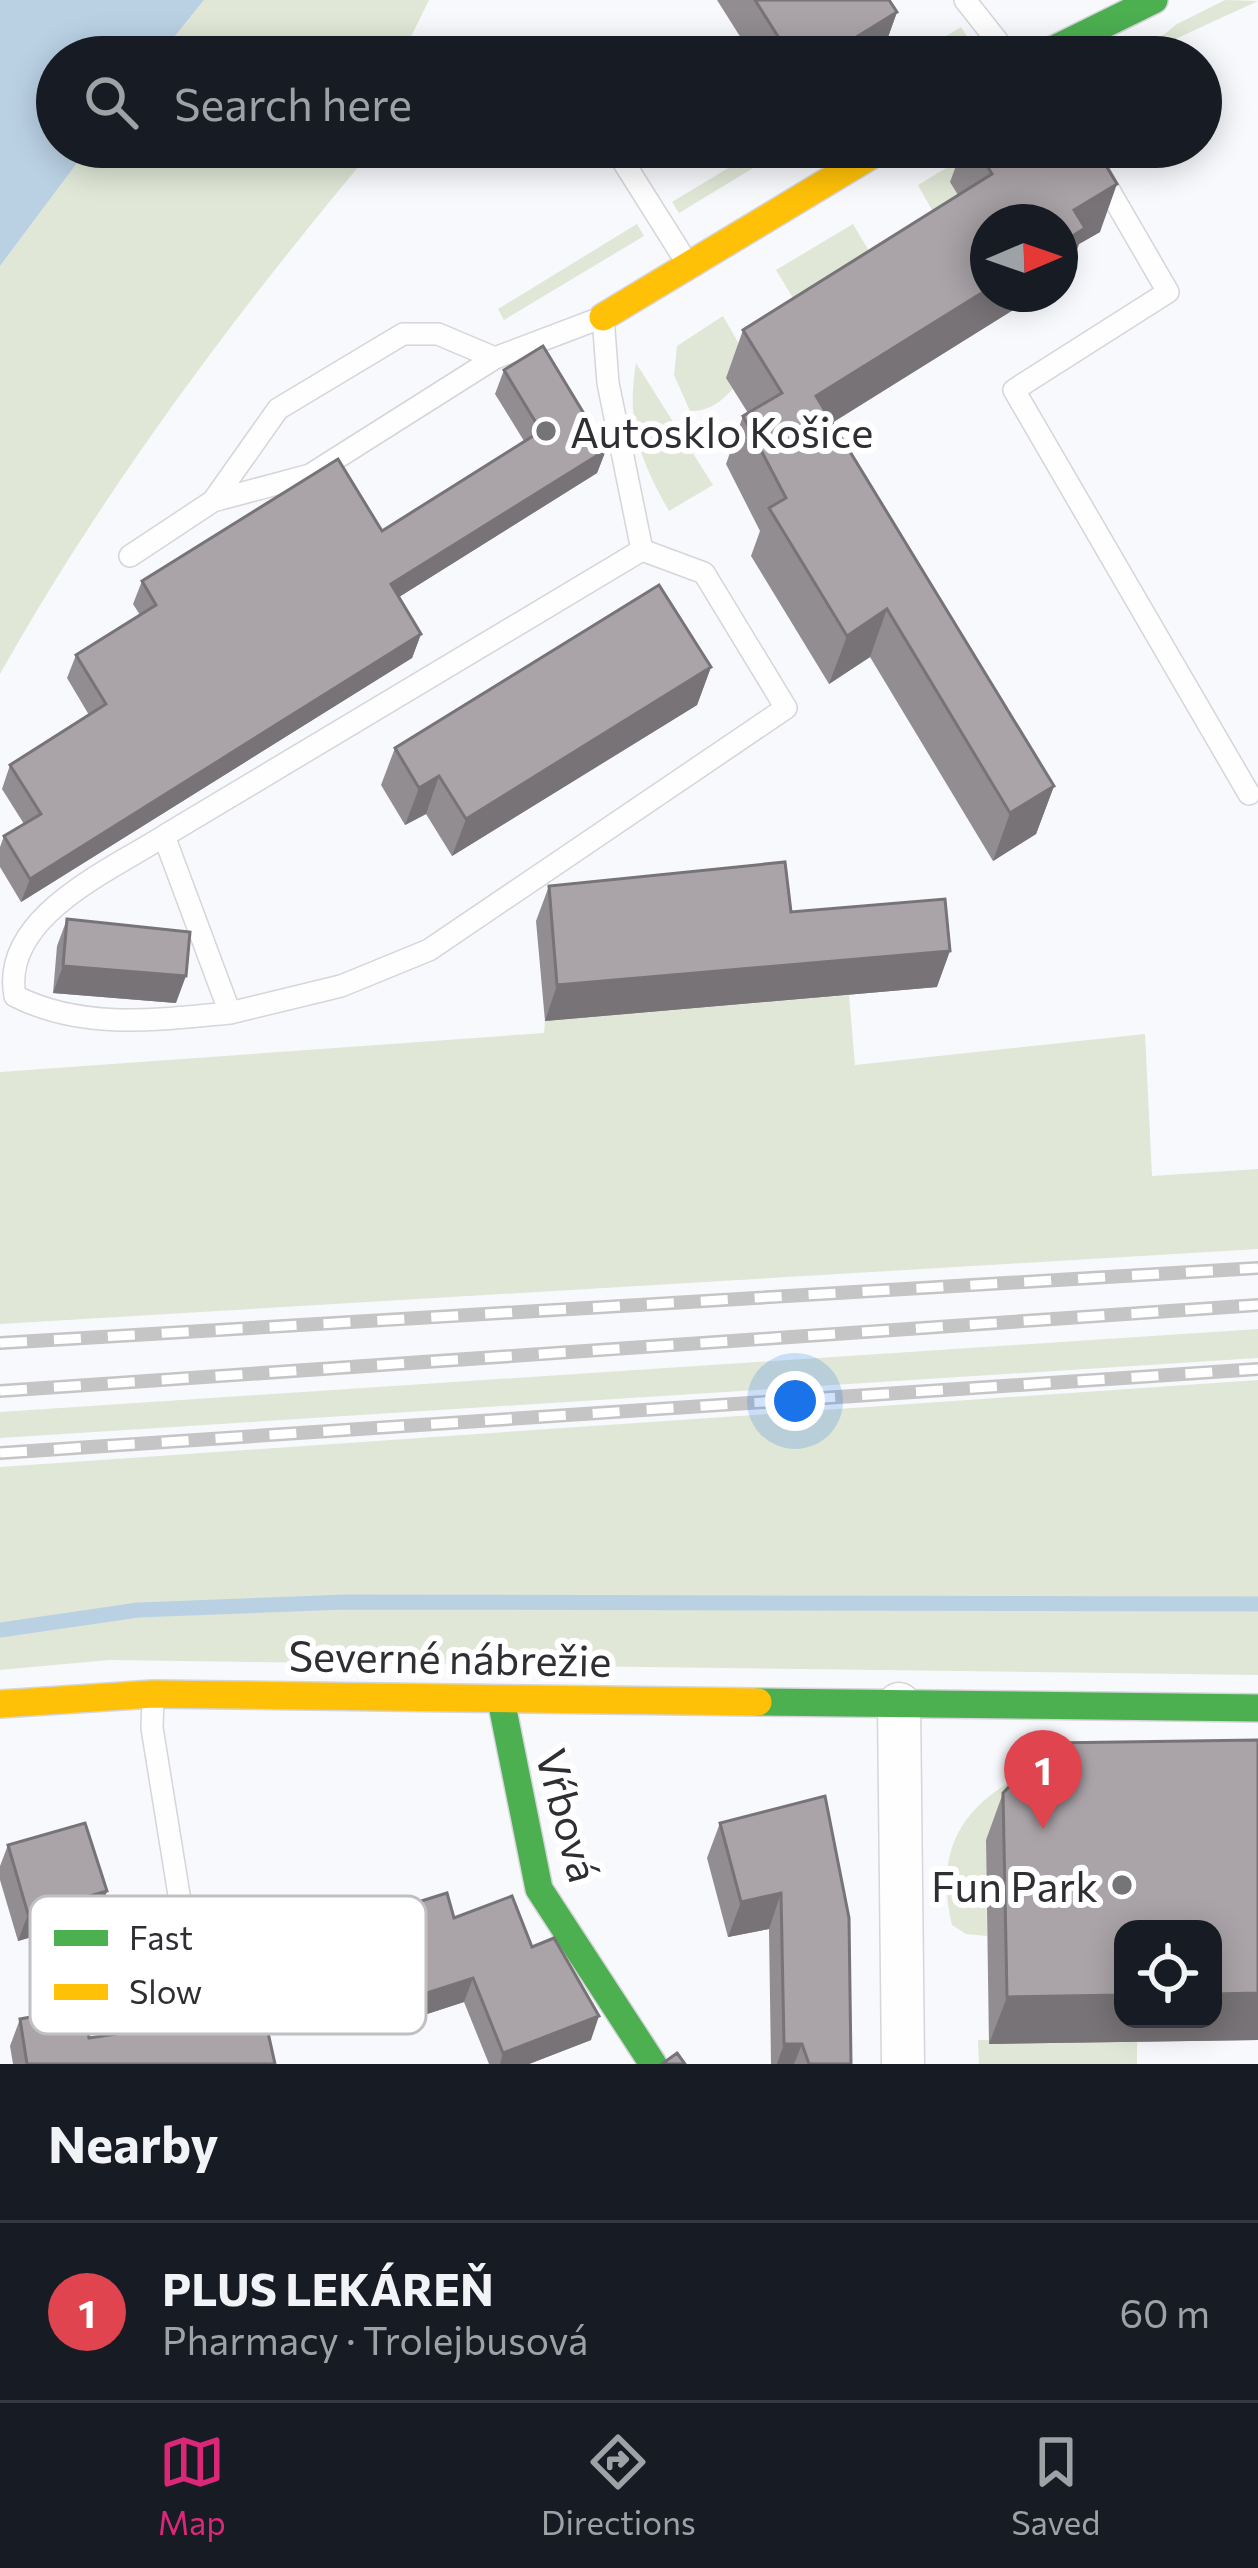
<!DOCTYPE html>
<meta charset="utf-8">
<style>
body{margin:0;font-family:Commissioner,sans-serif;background:#242831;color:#f1f3f6}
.controls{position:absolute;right:36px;bottom:36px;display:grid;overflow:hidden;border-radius:24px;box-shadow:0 6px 30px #0003}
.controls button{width:108px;height:108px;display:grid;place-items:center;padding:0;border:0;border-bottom:3px solid #363941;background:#171b24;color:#f1f3f6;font:60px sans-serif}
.compass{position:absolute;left:970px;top:204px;width:108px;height:108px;border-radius:50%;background:#171b24;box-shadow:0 6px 30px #0003;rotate:88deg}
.you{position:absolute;left:795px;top:1401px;width:42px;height:42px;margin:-30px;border:9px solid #fff;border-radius:50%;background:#1a73e8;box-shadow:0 0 0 18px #1a73e833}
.badge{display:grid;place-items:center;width:78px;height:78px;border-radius:50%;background:#db2777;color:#fff;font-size:39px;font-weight:700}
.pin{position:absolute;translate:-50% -99px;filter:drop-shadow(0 3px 6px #0008)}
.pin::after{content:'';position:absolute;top:63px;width:42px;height:36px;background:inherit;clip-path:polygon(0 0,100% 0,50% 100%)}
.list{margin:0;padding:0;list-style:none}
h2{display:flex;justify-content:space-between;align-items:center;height:156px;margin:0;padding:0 48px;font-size:51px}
h2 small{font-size:39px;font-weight:400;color:#9ea1a6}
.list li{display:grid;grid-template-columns:78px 1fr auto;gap:36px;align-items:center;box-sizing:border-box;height:180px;padding:0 48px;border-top:3px solid #363941}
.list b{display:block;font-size:45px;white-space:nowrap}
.list p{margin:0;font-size:39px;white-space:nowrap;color:#9ea1a6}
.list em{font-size:39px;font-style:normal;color:#9ea1a6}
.icon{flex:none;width:66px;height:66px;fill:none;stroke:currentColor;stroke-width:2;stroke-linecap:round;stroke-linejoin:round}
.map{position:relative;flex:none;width:1258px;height:2064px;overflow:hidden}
.search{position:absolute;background:#171b24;box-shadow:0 6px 30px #0003;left:36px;right:36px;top:36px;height:132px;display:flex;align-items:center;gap:30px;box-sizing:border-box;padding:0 42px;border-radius:66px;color:#9ea1a6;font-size:45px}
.sheet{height:336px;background:#171b24}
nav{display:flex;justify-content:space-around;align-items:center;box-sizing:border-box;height:168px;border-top:3px solid #363941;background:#171b24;font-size:33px;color:#9ea1a6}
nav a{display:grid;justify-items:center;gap:6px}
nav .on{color:#db2777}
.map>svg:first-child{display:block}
.green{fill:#e0e7d6}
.water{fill:#bad1e4}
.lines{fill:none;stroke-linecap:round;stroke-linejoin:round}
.stream{stroke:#bad1e4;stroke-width:15}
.lane-casing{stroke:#d5d5da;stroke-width:24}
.street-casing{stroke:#d5d5da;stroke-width:45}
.fast-casing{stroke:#d5d5da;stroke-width:30}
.slow-casing{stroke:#d5d5da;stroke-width:30}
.lane{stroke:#fefeff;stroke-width:21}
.street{stroke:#fefeff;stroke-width:42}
.fast{stroke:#4caf50;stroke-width:27}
.slow{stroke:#ffc107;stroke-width:27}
.rail-casing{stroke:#c5c5c6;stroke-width:14}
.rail{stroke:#fff;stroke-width:9;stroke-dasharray:27;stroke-linecap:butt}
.wall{fill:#928d91}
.shaded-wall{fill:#777376}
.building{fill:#aaa4a9;stroke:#777376;stroke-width:3}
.poi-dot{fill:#757579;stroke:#fff;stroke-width:4.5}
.labels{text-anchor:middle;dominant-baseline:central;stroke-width:12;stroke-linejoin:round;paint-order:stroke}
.poi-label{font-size:42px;fill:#2e2e33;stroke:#fff;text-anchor:start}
.street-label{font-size:42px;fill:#2e2e33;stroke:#fff}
.key{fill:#fff;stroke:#c0c0c2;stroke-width:3}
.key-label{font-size:33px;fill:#2e2e33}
</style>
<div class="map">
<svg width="1258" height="2064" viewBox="0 0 1258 2064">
<rect width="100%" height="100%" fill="#f8f9fc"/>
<path class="green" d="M 204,0 L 429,0 L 401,57 L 158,57 Z
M 1225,0 L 1258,1 L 1136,57 L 1177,24 Z
M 961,27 L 968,38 L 937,57 L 912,57 Z
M 89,147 L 375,147 C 237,311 105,487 0,674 L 0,266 Z
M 763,147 L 788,147 L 679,213 L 672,202 Z
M 981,147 L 975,222 L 948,239 L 918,185 Z
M 637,224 L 644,236 L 504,320 L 498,309 Z
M 853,224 L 885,278 L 810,326 L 776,270 Z
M 723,316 L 750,363 C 737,386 719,412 690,411 L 674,375 L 677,346 Z
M 636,363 L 713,485 L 669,511 C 640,460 626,423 636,363 Z
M 849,995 L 855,1065 L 1145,1034 L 1152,1176 L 1258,1169 L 1258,1249 L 0,1324 L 0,1072 L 544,1033 L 545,1021 Z
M 1258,1329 L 1258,1358 L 0,1438 L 0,1412 Z
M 1258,1380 L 1258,1675 L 109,1660 L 0,1670 L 0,1467 Z
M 1091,1746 L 986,1840 L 987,1936 L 966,1934 L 952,1925 C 925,1813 1004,1778 1091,1746 Z
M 978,2040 L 1137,2042 L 1137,2064 L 979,2064 Z"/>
<path class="water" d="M 0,0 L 204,0 L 158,57 L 57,57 L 57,147 L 89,147 L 0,266 Z"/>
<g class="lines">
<path class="stream" d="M 0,1630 L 138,1610 L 345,1602 L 1258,1604"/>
<defs>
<path id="lane" d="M 965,0 L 1010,57
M 614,147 L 687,263
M 1084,147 L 1168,292 L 1014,390 L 1249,794
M 213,501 L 278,409 L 403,334 L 438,334 L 495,358
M 130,556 L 213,501 L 310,475 L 495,358 L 603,317 L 608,383 L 642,550 L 164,836 L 230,1013 L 341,986 L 429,950 L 786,708 L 704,573 L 642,550
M 164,836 C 111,870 0,917 15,996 C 82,1030 157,1020 230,1013
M 153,1695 L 152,1728 L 180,1901"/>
<path id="street" d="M 899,1704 L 903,2064"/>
<path id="fast" d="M 1038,57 L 1154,0
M 501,1700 L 539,1889 L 653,2064
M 758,1702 L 1258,1708"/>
<path id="slow" d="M 603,317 L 885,147
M 0,1704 L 153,1694 L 758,1702"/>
</defs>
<use href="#lane" class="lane-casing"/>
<use href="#street" class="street-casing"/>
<use href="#fast" class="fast-casing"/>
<use href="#slow" class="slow-casing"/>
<use href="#lane" class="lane"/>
<use href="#street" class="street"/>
<use href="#fast" class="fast"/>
<use href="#slow" class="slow"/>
<defs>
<path id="rail" d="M 0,1343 L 1258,1268
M 0,1391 L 1258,1305
M 0,1453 L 1258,1369"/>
</defs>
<use href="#rail" class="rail-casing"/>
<use href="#rail" class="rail"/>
</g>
<path class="wall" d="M 717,0 L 889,0 L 897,12 L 883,51 L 873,57 L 753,57 Z
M 963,147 L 1095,147 L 1100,232 L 1079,244 L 1067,276 L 832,423 L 1054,786 L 1036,834 L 993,861 L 870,657 L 829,684 L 751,556 L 760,531 L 726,464 L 743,416 L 748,413 L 726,378 L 743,330 L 958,195 L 950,182 Z
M 504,370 L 606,450 L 597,473 L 399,597 L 421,634 L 412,658 L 21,902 L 0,867 L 0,847 L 4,836 L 24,824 L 2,789 L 10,765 L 89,715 L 67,678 L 76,655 L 140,615 L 133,604 L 142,581 L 382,531 L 524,441 L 495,394 Z
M 711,667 L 697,705 L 452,856 L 426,814 L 405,825 L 381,785 L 395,748 Z
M 549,886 L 791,912 L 937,987 L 545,1021 L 536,921 Z
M 67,919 L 176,1003 L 53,993 L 57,946 Z
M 1258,1740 L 1258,2040 L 989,2044 L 986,1840 L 1003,1793 Z
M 825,1796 L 851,2064 L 771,2064 L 769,1929 L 728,1937 L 707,1858 L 720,1823 Z
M 8,1845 L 107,1891 L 97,1918 L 18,1941 L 0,1880 L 0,1866 Z
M 370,1917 L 454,1918 L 532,1947 L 591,2040 L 529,2064 L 489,2064 L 464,2002 L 387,2027 L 361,1941 Z
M 179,1981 L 275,2064 L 13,2064 L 10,2046 L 20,2019 L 89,2038 L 173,2025 L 169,2008 Z"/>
<path class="shaded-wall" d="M 897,12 L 883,51 L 873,57 L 824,57 Z
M 1117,184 L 1100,232 L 1079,244 L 1067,276 L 1060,281 L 1060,244 L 1074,210 Z
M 988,289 L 988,294 L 1039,294 L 798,444 L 816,396 Z
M 606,450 L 597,473 L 383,607 L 391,584 Z
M 887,609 L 870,657 L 829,684 L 847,636 Z
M 421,634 L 412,658 L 21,902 L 30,879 Z
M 711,667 L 697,705 L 452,856 L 466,819 Z
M 439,776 L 426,814 L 405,825 L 419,788 Z
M 1054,786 L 1036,834 L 993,861 L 1010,813 Z
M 950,951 L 937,987 L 545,1021 L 557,985 Z
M 63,966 L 186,976 L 176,1003 L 53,993 Z
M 107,1891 L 97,1918 L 18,1941 L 28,1914 Z
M 781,1893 L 769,1929 L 728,1937 L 741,1902 Z
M 473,1978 L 464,2002 L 387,2027 L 396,2003 Z
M 1258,1993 L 1258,2040 L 989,2044 L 1007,1997 L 1123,1995 L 1123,2019 L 1213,2019 L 1213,1994 Z
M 599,2016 L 591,2040 L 529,2064 L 500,2064 L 503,2053 Z
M 784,2044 L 802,2044 L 794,2064 L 777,2064 Z"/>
<path class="building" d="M 755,0 L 889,0 L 897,12 L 824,57 L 791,57 Z
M 976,147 L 1095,147 L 1117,184 L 1074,210 L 1085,228 L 1060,244 L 1060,222 L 988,222 L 988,289 L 816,396 L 1054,786 L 1010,813 L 887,609 L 847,636 L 769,508 L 786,498 L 743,416 L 782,393 L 743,330 L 992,174 Z
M 543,346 L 606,450 L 391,584 L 421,634 L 30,879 L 4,836 L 41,814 L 10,765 L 106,704 L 76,655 L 156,605 L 142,581 L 338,459 L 382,531 L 541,431 L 504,370 Z
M 659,585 L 711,667 L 466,819 L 439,776 L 419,788 L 395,748 Z
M 785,862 L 791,912 L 945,899 L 950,951 L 557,985 L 549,886 Z
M 67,919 L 190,932 L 186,976 L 63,966 Z
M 1258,1740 L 1258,1993 L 1213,1994 L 1213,1929 L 1123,1929 L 1123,1995 L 1007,1997 L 1003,1793 L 1051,1743 Z
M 825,1796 L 849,1918 L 851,2064 L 809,2064 L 802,2044 L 784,2044 L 781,1893 L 741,1902 L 720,1823 Z
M 85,1823 L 107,1891 L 28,1914 L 8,1845 Z
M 447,1893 L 454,1918 L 512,1896 L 532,1947 L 554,1938 L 599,2016 L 503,2053 L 473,1978 L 396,2003 L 370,1917 Z
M 253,1965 L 275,2064 L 27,2064 L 20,2019 L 84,2007 L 89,2038 L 188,2023 L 179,1981 Z
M 677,2053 L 685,2064 L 662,2064 Z"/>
<g class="poi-dot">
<circle cx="546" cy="431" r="12"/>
<circle cx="1122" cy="1885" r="12"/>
</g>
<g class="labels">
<g class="poi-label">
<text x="570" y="431">Autosklo Košice</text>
<text x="1098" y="1885" text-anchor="end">Fun Park</text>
</g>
<g class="street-label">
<text transform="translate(450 1657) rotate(1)">Severné nábrežie</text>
<text transform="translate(569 1815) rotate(75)">Vŕbová</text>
</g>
</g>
<rect x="30" y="1896" width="396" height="138" rx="18" class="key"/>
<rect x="54" y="1930" width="54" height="16" fill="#4caf50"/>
<rect x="54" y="1984" width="54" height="16" fill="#ffc107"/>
<g class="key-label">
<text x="129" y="1950">Fast</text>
<text x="129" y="2004">Slow</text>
</g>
</svg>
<div class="controls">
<button><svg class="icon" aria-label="locate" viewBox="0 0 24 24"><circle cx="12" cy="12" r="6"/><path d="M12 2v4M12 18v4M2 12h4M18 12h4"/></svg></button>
</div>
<svg class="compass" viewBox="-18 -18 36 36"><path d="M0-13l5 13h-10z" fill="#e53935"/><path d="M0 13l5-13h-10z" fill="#9ea1a6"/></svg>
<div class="you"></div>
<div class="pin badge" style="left:1043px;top:1829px;background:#e0444e">1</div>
<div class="search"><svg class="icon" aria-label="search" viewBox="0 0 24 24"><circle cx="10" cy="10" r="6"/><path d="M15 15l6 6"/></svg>Search here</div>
</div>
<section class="sheet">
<h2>Nearby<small></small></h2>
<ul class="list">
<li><span class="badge" style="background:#e0444e">1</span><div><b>PLUS LEKÁREŇ</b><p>Pharmacy · Trolejbusová</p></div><em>60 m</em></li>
</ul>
</section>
<nav>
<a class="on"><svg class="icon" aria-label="map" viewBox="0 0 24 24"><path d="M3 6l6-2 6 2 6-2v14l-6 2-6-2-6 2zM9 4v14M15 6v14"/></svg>Map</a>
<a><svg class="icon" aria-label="directions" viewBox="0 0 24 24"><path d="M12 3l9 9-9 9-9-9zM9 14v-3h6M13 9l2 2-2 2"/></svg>Directions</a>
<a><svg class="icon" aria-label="saved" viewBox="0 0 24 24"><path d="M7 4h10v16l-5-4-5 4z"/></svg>Saved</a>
</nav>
